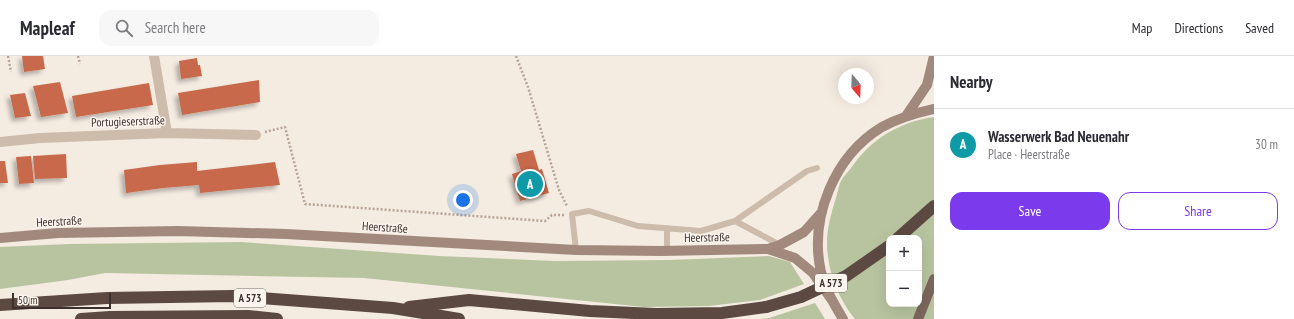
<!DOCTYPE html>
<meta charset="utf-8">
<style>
body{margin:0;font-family:"PT Sans Narrow",sans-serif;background:#f7f7f7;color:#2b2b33}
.controls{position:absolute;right:12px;bottom:12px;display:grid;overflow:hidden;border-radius:8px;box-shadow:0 4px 16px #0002}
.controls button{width:36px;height:36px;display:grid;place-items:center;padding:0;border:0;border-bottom:1px solid #e1e1e2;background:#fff;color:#2b2b33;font:20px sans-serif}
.compass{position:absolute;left:838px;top:12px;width:36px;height:36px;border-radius:50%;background:#fff;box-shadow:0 4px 16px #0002;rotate:161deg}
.scale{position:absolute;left:12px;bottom:10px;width:99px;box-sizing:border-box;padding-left:4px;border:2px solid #3b302b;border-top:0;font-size:11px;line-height:14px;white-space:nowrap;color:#3b302b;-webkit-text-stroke:3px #fbf5ee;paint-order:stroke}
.you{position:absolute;left:463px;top:144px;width:14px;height:14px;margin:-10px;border:3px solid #fff;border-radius:50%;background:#1a73e8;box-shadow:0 0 0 6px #1a73e833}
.badge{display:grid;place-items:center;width:26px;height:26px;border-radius:50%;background:#7c3aed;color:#fff;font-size:13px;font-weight:700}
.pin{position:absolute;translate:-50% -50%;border:2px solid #fff;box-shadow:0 1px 4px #0006}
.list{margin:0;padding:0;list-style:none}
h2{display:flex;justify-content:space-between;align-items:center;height:52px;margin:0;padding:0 16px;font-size:17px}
h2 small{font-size:13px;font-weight:400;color:#7c7c81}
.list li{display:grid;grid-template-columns:26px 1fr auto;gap:12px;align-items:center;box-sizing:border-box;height:72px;padding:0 16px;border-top:1px solid #e1e1e2}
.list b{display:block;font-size:15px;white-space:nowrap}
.list p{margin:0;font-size:13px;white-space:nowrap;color:#7c7c81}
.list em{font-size:13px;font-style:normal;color:#7c7c81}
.actions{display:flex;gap:8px;padding:12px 16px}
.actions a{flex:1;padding:9px 0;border:1px solid #7c3aed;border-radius:12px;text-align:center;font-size:14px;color:#7c3aed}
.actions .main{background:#7c3aed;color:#fff}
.icon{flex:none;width:22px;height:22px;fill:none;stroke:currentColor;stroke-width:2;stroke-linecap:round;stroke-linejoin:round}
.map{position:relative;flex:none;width:934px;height:263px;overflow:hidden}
header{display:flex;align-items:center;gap:24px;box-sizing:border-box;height:56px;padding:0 20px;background:#fff;border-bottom:1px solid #e1e1e2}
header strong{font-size:19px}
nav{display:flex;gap:22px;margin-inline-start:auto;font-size:14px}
.search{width:280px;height:36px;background:#f7f7f7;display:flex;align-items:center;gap:10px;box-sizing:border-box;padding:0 14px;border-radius:12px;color:#7c7c81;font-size:15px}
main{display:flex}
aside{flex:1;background:#fff}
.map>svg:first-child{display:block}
.green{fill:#b8c4a0;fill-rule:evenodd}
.building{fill:#c8694b;filter:url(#shadow)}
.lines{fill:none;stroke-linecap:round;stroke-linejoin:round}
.path{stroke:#b9a596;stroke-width:2.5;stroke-dasharray:2 2;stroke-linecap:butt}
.lane{stroke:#cdbbac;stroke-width:6}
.street{stroke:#cdbbac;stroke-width:10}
.secondary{stroke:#a18a7d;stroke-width:10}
.primary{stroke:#7d675c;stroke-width:10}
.highway{stroke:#5c4a42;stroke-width:12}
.highway-bridge{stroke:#5c4a42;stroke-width:12}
.labels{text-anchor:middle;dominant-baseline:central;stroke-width:3;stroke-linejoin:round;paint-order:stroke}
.shield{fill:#fbf5ee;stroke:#756b66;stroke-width:1}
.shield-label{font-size:11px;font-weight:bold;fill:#3b302b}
.street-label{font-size:12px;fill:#3b302b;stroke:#fbf5ee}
</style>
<header>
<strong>Mapleaf</strong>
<div class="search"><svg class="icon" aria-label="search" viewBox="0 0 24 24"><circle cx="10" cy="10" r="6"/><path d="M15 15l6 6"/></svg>Search here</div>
<nav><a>Map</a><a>Directions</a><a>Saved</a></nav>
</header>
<main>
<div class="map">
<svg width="934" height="263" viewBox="0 0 934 263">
<defs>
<filter id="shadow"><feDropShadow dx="-3.5" dy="3.5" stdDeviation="2" flood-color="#0004"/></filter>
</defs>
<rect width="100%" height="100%" fill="#f4ebe1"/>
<path class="green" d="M 934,61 L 934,263 L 855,263 C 838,243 827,213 827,187 C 827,173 831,158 835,145 C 837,139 838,133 840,127 C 842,122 847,117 851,112 C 871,83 899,66 934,61 ZM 889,182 L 919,182 L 919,248 L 889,248 Z
M 241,186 L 439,200 L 554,205 L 670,204 L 769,200 L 790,206 L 804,228 L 760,244 L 709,250 L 644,251 L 364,222 L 105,217 L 68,224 L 0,233 L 0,191 L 69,188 Z
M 815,247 L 825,263 L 760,263 L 769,262 Z"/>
<path class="building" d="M 22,0 L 43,0 L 45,13 L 24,16 Z
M 197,2 L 198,9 L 200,9 L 202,20 L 181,23 L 179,5 Z
M 259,24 L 260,46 L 182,59 L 178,37 Z
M 60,26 L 68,57 L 41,61 L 33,30 Z
M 149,27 L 153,49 L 76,61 L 72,40 Z
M 25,37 L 31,60 L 15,62 L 10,39 Z
M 533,94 L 539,114 L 542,113 L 549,137 L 520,145 L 512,118 L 521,115 L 516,98 Z
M 66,98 L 67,122 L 35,123 L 33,100 Z
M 31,100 L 34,127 L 19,128 L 16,101 Z
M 0,105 L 5,105 L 8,127 L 0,127 Z
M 197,106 L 197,115 L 275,106 L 280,129 L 200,137 L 199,129 L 163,132 L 126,137 L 124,114 L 160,109 Z"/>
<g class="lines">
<path class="path" d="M 8,0 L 11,16
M 78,0 L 80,8
M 516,0 L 528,31 L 559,134 L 567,150
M 265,76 L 285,71 L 305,148 L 545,165 L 552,159 L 564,159"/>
<path class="lane" d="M 735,165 L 780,189
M 667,172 L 667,195
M 576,194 L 572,158 L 589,155 L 638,170 L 701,175 L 735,165 L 807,115 L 817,112"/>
<path class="street" d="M 154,0 L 167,77
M 0,86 L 40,82 L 167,77 L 256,79"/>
<path class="secondary" d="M 906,60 L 927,29 L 934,0
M 0,182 L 58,177 L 178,175 L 286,178 L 576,194 L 661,195 L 768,193 L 795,202 L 813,217 L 832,244
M 768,193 L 780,189 L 804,176 L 821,157
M 843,263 C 834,248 825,233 821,216 C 809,162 834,100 882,71 C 899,62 916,57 934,53"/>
<path class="primary" d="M 918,263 L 934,223"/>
<path class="highway" d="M 898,182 L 934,150
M 0,249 L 107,242 L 233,240 L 393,252 L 459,263
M 409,251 L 469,244 L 590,255 L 656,258 L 722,257 L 766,251
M 81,263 L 110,261 L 248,260 L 277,263"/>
<path class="highway-bridge" d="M 766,251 L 801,241 L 846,220 L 889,190"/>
</g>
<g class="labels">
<g class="shield">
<rect x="815" y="218" width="32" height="18" rx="3"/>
<rect x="234" y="233" width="32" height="18" rx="3"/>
</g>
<g class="shield-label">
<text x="831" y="227">A 573</text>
<text x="250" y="242">A 573</text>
</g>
<g class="street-label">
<text transform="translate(128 65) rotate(-2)">Portugieserstraße</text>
<text transform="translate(59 165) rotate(-3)">Heerstraße</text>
<text transform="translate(385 171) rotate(4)">Heerstraße</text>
<text transform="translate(707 181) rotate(-1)">Heerstraße</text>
</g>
</g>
</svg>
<div class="controls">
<button>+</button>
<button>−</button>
</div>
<svg class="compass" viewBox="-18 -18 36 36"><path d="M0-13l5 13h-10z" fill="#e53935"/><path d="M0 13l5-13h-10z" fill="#7c7c81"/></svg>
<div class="scale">50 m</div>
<div class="you"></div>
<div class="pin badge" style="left:530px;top:128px;background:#0f9aa8">A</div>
</div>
<aside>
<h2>Nearby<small></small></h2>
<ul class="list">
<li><span class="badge" style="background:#0f9aa8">A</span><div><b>Wasserwerk Bad Neuenahr</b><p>Place · Heerstraße</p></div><em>30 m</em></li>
</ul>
<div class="actions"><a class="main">Save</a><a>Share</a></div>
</aside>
</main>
